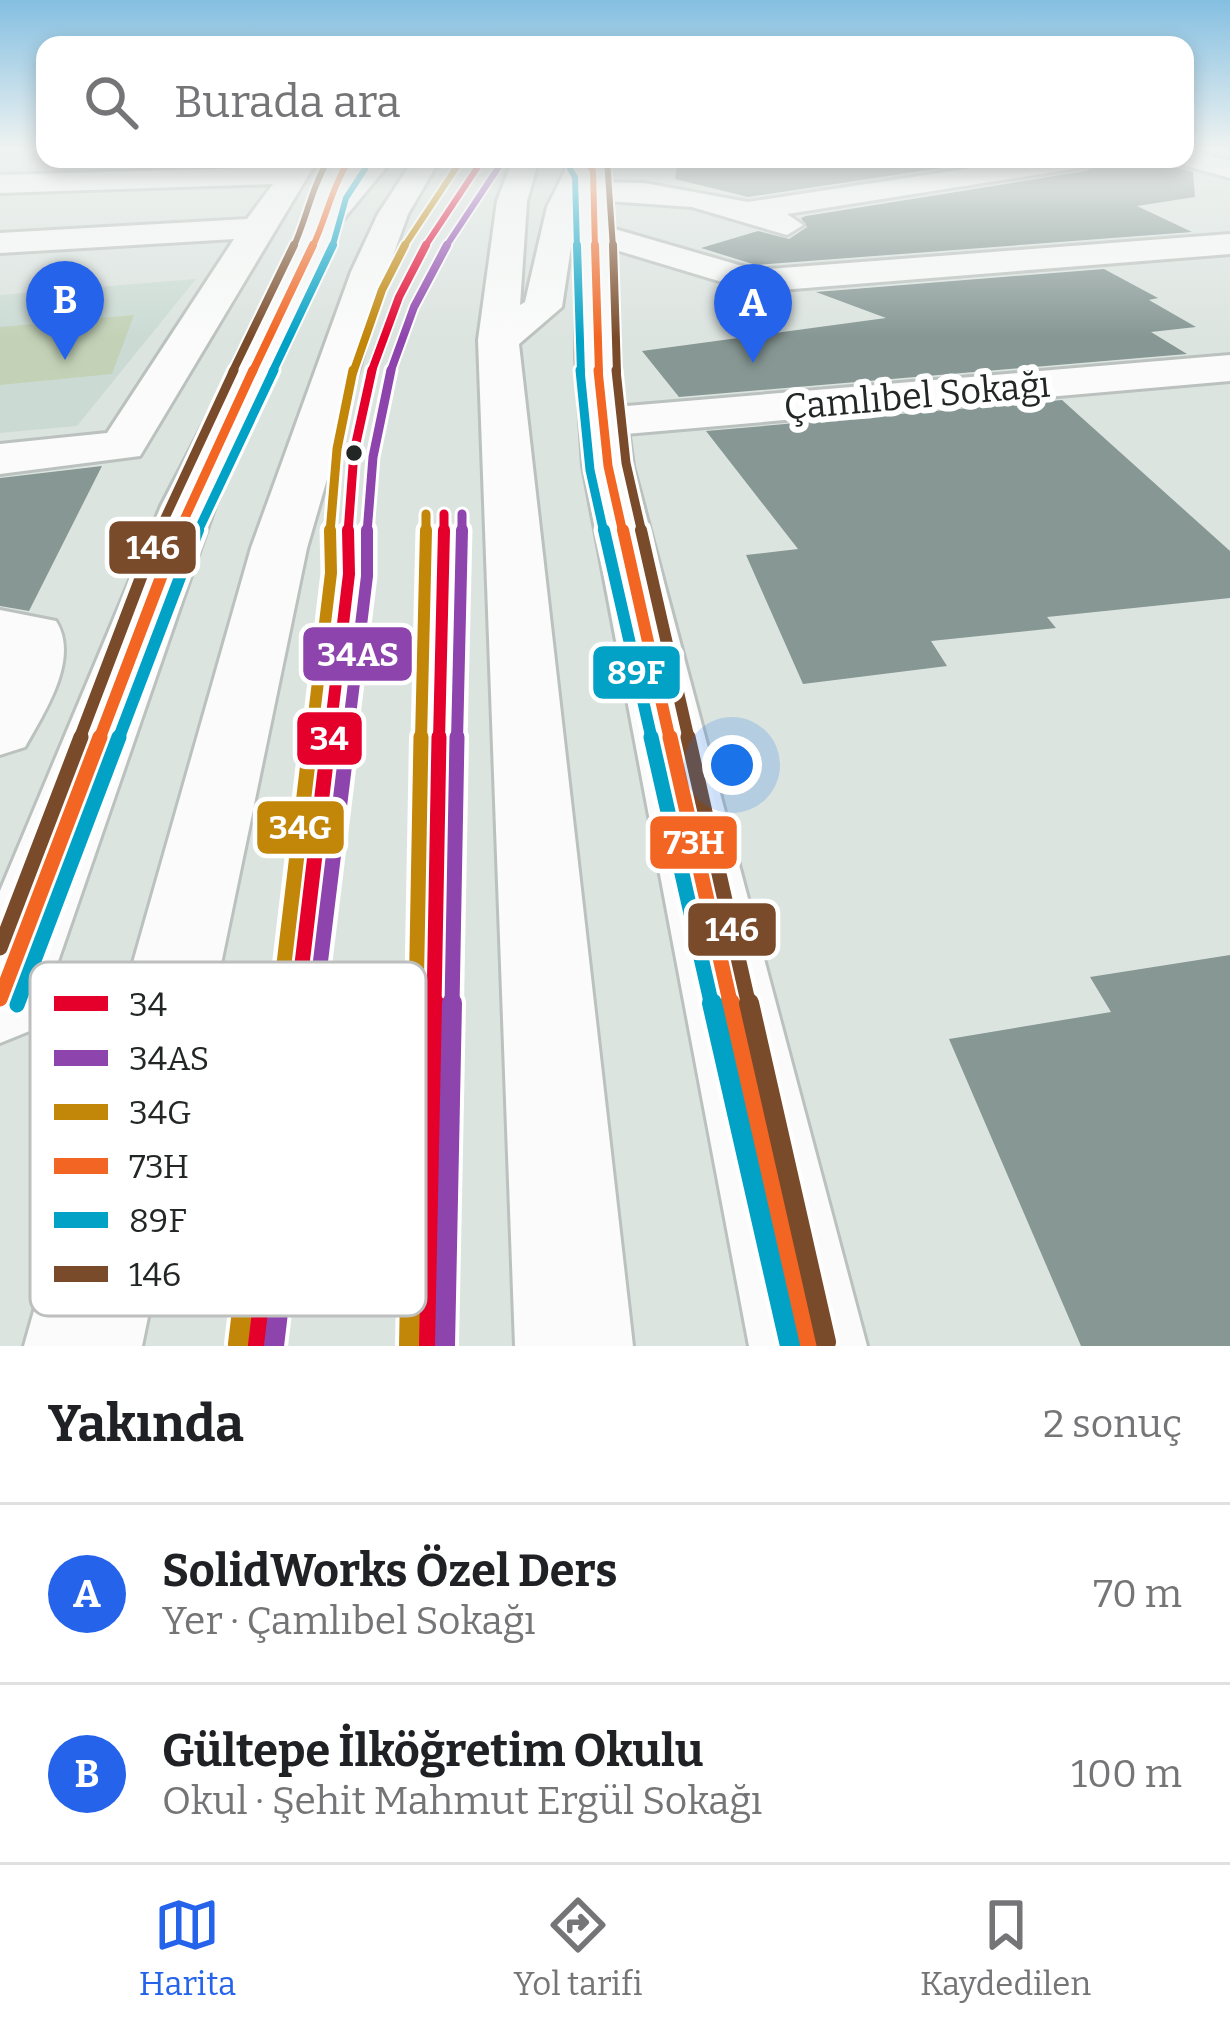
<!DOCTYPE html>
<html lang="tr">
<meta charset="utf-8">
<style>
body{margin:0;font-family:Bitter,serif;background:#f6f6f6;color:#202124}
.you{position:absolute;left:732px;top:765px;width:42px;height:42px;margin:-30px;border:9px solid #fff;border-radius:50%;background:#1a73e8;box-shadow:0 0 0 18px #1a73e833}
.badge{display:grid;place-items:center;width:78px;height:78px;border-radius:50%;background:#2563eb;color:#fff;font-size:39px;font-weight:700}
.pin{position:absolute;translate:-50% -99px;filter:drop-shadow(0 3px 6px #0008)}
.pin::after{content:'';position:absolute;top:63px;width:42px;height:36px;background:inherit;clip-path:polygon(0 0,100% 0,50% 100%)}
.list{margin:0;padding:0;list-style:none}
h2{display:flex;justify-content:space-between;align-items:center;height:156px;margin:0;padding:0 48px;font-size:51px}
h2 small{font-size:39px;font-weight:400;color:#757577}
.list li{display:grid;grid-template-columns:78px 1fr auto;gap:36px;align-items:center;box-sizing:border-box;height:180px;padding:0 48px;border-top:3px solid #e0e0e0}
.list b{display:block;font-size:45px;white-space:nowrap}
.list p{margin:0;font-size:39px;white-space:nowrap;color:#757577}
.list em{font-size:39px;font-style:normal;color:#757577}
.icon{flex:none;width:66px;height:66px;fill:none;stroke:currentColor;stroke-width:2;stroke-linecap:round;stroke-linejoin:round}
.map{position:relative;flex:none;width:1230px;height:1346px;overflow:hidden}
.search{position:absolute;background:#fff;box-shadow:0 6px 18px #0003;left:36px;right:36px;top:36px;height:132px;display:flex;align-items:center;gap:30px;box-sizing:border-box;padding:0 42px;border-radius:24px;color:#757577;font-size:45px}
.sheet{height:516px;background:#fff}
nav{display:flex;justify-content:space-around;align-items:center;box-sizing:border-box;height:168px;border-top:3px solid #e0e0e0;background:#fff;font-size:33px;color:#757577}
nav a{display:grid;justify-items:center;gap:6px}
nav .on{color:#2563eb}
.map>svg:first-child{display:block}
.built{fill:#cbdbd4}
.green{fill:#c3d2b7}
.building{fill:#869794}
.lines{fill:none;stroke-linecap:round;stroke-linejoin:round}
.minor-casing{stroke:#bbc1be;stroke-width:6}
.primary-casing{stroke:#bbc1be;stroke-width:6}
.trunk-casing{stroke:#bbc1be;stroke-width:6}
.minor{fill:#fafbfa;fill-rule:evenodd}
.primary{fill:#fafbfa;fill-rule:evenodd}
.trunk{fill:#fafbfa;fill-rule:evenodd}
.bus-1-far5-casing{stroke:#fff;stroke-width:10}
.bus-1-far4-casing{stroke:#fff;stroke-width:12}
.bus-1-far3-casing{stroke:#fff;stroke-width:15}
.bus-1-far2-casing{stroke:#fff;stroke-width:21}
.bus-1-far1-casing{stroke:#fff;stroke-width:24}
.bus-1-casing{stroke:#fff;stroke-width:28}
.bus-2-far5-casing{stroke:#fff;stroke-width:10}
.bus-2-far4-casing{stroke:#fff;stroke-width:12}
.bus-2-far3-casing{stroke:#fff;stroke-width:15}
.bus-2-far2-casing{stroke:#fff;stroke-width:21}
.bus-2-far1-casing{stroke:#fff;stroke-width:24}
.bus-2-casing{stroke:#fff;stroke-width:28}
.bus-3-far5-casing{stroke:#fff;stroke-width:10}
.bus-3-far4-casing{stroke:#fff;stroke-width:12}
.bus-3-far3-casing{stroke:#fff;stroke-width:15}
.bus-3-far2-casing{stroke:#fff;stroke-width:21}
.bus-3-far1-casing{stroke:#fff;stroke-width:24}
.bus-3-casing{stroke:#fff;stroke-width:28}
.bus-4-far5-casing{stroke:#fff;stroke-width:10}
.bus-4-far4-casing{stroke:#fff;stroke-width:12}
.bus-4-far3-casing{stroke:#fff;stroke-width:15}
.bus-4-far2-casing{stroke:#fff;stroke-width:21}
.bus-4-far1-casing{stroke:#fff;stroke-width:24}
.bus-4-casing{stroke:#fff;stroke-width:28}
.bus-5-far5-casing{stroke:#fff;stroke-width:10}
.bus-5-far4-casing{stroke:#fff;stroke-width:12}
.bus-5-far3-casing{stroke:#fff;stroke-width:15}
.bus-5-far2-casing{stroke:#fff;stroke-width:21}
.bus-5-far1-casing{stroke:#fff;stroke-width:24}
.bus-5-casing{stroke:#fff;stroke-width:28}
.bus-6-far5-casing{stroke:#fff;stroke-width:10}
.bus-6-far4-casing{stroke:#fff;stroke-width:12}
.bus-6-far3-casing{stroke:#fff;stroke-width:15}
.bus-6-far2-casing{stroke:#fff;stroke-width:21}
.bus-6-far1-casing{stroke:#fff;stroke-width:24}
.bus-6-casing{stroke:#fff;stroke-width:28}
.bus-1-far5{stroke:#e4002b;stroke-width:6}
.bus-1-far4{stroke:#e4002b;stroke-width:8}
.bus-1-far3{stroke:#e4002b;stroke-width:9}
.bus-1-far2{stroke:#e4002b;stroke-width:12}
.bus-1-far1{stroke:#e4002b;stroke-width:15}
.bus-1{stroke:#e4002b;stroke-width:20}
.bus-2-far5{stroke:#8e44ad;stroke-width:6}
.bus-2-far4{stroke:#8e44ad;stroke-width:8}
.bus-2-far3{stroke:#8e44ad;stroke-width:9}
.bus-2-far2{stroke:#8e44ad;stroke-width:12}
.bus-2-far1{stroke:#8e44ad;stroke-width:15}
.bus-2{stroke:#8e44ad;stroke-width:20}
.bus-3-far5{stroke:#c28609;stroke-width:6}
.bus-3-far4{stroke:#c28609;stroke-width:8}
.bus-3-far3{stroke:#c28609;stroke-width:9}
.bus-3-far2{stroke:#c28609;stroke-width:12}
.bus-3-far1{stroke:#c28609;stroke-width:15}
.bus-3{stroke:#c28609;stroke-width:20}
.bus-4-far5{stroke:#f26522;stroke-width:6}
.bus-4-far4{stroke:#f26522;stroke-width:8}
.bus-4-far3{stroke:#f26522;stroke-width:9}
.bus-4-far2{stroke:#f26522;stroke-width:12}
.bus-4-far1{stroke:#f26522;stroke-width:15}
.bus-4{stroke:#f26522;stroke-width:20}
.bus-5-far5{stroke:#02a2c6;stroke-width:6}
.bus-5-far4{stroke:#02a2c6;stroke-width:8}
.bus-5-far3{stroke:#02a2c6;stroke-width:9}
.bus-5-far2{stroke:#02a2c6;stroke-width:12}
.bus-5-far1{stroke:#02a2c6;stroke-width:15}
.bus-5{stroke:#02a2c6;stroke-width:20}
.bus-6-far5{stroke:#7a4b2a;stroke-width:6}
.bus-6-far4{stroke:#7a4b2a;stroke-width:8}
.bus-6-far3{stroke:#7a4b2a;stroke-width:9}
.bus-6-far2{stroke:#7a4b2a;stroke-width:12}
.bus-6-far1{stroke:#7a4b2a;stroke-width:15}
.bus-6{stroke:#7a4b2a;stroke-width:20}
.bus-dot{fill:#222725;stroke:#fff;stroke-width:4.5}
.labels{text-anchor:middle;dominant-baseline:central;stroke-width:12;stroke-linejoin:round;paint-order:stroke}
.far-street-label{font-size:36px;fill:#222725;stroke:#fff}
.key{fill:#fff;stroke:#bdbebe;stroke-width:3}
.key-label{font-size:33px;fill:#222725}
.line-badge{stroke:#fff;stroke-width:4.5}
.badge-label{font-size:33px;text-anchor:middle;font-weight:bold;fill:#fff}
</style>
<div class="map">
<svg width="1230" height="1346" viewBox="0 0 1230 1346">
<rect width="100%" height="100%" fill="#dce4e0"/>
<path class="built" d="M 196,279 L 77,426 L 0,433 L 0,295 Z"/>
<path class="green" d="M 134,315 L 112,374 L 0,385 L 0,327 Z"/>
<path class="building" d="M 678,159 L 1002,159 L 748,197 L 675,179 Z
M 1102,159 L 1169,159 L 1175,167 L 1193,172 L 1195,197 L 1137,206 L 1192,232 L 756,265 L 701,248 L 758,231 L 789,239 L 807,227 L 801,218 L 806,216 L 1086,171 Z
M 1104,269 L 1158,298 L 1149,300 L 1196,327 L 1151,332 L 1187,354 L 679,397 L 642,351 L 886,318 L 816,292 Z
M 1062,400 L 1230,551 L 1230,598 L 1047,617 L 1056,628 L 931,641 L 947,666 L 803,684 L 746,555 L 798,549 L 706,431 Z
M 102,466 L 29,611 L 0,606 L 0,478 Z
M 1230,955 L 1230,1346 L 1081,1346 L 949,1039 L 1111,1012 L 1090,977 Z"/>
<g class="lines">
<defs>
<path id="minor" d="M 1186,149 L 1230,161 L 1230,178 L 1176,163 L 1173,159 L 1185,159 Z
M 291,159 L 318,159 L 140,456 L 0,474 L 0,444 L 107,433 L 234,239 L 0,253 L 0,233 L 247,219 L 273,184 L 0,193 L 0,175 L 286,167 Z
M 1032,159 L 1098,159 L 1085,167 L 787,214 L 803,225 L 787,235 L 692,207 L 594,200 L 579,191 L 594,182 L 644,183 L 748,202 Z
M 594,223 L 756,270 L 1230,234 L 1230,254 L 755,292 L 583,240 L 578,233 Z
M 1230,355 L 1230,381 L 603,436 L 586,432 L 580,422 L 586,412 L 603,408 Z
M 0,610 L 56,621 C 80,659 44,713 25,747 L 0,755 Z"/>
<path id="primary" d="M 337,159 L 363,159 L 344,192 L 341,221 L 215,506 L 45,999 L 32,1030 L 0,1043 L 0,891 L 161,506 L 309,221 L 314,192 Z
M 572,159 L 598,159 L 607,171 L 618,357 L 633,466 L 867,1346 L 749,1346 L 583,466 L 576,357 L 579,171 Z"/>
<path id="trunk" d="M 365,159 L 393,159 L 336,228 L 314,228 L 309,221 L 314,214 Z
M 414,159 L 440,159 L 408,214 L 387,272 L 307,548 L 142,1346 L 24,1346 L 251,548 L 351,272 L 378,214 Z
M 513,159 L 539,159 L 527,201 L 520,305 L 525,302 L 547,207 L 571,159 L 597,159 L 577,207 L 562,307 L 519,344 L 633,1346 L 515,1346 L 478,340 L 497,201 Z"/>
</defs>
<use href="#minor" class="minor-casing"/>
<use href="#primary" class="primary-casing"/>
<use href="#trunk" class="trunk-casing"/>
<use href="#minor" class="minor"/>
<use href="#primary" class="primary"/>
<use href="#trunk" class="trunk"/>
<defs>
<path id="bus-1-far5" d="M 424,248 L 483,159"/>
<path id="bus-1-far4" d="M 371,373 L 399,297 L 426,245"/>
<path id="bus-1-far3" d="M 348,533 L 354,452 L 372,370
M 444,533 L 444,514"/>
<path id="bus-1-far2" d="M 329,740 L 349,574 L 348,530
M 439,740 L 444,530"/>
<path id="bus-1-far1" d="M 297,1006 L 329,737
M 434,1006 L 439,737"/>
<path id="bus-1" d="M 256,1346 L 297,1003
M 427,1346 L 434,1003"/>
<path id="bus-2-far5" d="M 445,248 L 498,168"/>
<path id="bus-2-far4" d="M 390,373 L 414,307 L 447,245"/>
<path id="bus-2-far3" d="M 367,533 L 373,457 L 391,370
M 462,533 L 462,514"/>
<path id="bus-2-far2" d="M 347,740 L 367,576 L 367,530
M 457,740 L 462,530"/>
<path id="bus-2-far1" d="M 315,1006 L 348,737
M 452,1006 L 457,737"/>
<path id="bus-2" d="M 274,1346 L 315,1003
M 445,1346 L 452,1003"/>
<path id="bus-3-far5" d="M 403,248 L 462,159"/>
<path id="bus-3-far4" d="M 353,373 L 382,290 L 405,245"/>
<path id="bus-3-far3" d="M 330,533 L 337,449 L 353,370
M 426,533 L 426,514"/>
<path id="bus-3-far2" d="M 311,740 L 331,573 L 330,530
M 421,740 L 426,530"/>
<path id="bus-3-far1" d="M 279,1006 L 311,737
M 416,1006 L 421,737"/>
<path id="bus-3" d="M 238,1344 L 279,1003
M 409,1346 L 416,1003"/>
<path id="bus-4-far5" d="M 585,159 L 593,171 L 595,248
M 312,248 C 327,217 331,188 350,159"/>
<path id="bus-4-far4" d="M 595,245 L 599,373
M 252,373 L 313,245"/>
<path id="bus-4-far3" d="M 598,370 L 608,466 L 623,533
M 178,533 L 253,370"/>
<path id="bus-4-far2" d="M 623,530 L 670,740
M 99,740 L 179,530"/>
<path id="bus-4-far1" d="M 670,737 L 731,1006
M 0,999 L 100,737"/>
<path id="bus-4" d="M 730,1003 L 808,1346"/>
<path id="bus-5-far5" d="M 570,169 L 575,177 L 577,248
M 332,248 L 346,198 L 365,169"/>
<path id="bus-5-far4" d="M 577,245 L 581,373
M 272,373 L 333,245"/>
<path id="bus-5-far3" d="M 580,370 L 590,470 L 604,533
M 197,533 L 274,370"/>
<path id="bus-5-far2" d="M 604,530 L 652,740
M 118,740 L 198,530"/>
<path id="bus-5-far1" d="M 651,737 L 712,1006
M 17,1005 L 119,737"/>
<path id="bus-5" d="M 712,1003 L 790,1346"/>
<path id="bus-6-far5" d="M 607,159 L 613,248
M 293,248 C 307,218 311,188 329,159"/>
<path id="bus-6-far4" d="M 613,245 L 617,373
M 232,373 L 294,245"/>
<path id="bus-6-far3" d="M 616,370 L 626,463 L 642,533
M 158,533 L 234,370"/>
<path id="bus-6-far2" d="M 641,530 L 689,740
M 79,740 L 159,530"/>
<path id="bus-6-far1" d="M 688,737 L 749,1006
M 0,948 L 81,737"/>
<path id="bus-6" d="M 749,1003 L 826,1342"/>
</defs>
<use href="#bus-1-far5" class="bus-1-far5-casing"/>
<use href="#bus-1-far4" class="bus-1-far4-casing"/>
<use href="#bus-1-far3" class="bus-1-far3-casing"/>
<use href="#bus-1-far2" class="bus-1-far2-casing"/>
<use href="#bus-1-far1" class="bus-1-far1-casing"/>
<use href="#bus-1" class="bus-1-casing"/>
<use href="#bus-2-far5" class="bus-2-far5-casing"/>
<use href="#bus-2-far4" class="bus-2-far4-casing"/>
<use href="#bus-2-far3" class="bus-2-far3-casing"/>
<use href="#bus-2-far2" class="bus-2-far2-casing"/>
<use href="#bus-2-far1" class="bus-2-far1-casing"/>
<use href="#bus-2" class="bus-2-casing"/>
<use href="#bus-3-far5" class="bus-3-far5-casing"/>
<use href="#bus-3-far4" class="bus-3-far4-casing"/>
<use href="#bus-3-far3" class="bus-3-far3-casing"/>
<use href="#bus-3-far2" class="bus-3-far2-casing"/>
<use href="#bus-3-far1" class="bus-3-far1-casing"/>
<use href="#bus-3" class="bus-3-casing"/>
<use href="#bus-4-far5" class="bus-4-far5-casing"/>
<use href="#bus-4-far4" class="bus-4-far4-casing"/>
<use href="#bus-4-far3" class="bus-4-far3-casing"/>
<use href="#bus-4-far2" class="bus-4-far2-casing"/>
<use href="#bus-4-far1" class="bus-4-far1-casing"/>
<use href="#bus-4" class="bus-4-casing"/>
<use href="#bus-5-far5" class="bus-5-far5-casing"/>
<use href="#bus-5-far4" class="bus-5-far4-casing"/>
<use href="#bus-5-far3" class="bus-5-far3-casing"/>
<use href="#bus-5-far2" class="bus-5-far2-casing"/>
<use href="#bus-5-far1" class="bus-5-far1-casing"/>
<use href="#bus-5" class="bus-5-casing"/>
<use href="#bus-6-far5" class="bus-6-far5-casing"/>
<use href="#bus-6-far4" class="bus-6-far4-casing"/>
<use href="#bus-6-far3" class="bus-6-far3-casing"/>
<use href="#bus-6-far2" class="bus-6-far2-casing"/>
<use href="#bus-6-far1" class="bus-6-far1-casing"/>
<use href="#bus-6" class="bus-6-casing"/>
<use href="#bus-1-far5" class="bus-1-far5"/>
<use href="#bus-1-far4" class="bus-1-far4"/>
<use href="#bus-1-far3" class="bus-1-far3"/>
<use href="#bus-1-far2" class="bus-1-far2"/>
<use href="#bus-1-far1" class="bus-1-far1"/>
<use href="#bus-1" class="bus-1"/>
<use href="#bus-2-far5" class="bus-2-far5"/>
<use href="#bus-2-far4" class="bus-2-far4"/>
<use href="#bus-2-far3" class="bus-2-far3"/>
<use href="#bus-2-far2" class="bus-2-far2"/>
<use href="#bus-2-far1" class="bus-2-far1"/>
<use href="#bus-2" class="bus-2"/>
<use href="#bus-3-far5" class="bus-3-far5"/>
<use href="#bus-3-far4" class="bus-3-far4"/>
<use href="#bus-3-far3" class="bus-3-far3"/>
<use href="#bus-3-far2" class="bus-3-far2"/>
<use href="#bus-3-far1" class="bus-3-far1"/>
<use href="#bus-3" class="bus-3"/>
<use href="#bus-4-far5" class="bus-4-far5"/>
<use href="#bus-4-far4" class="bus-4-far4"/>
<use href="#bus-4-far3" class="bus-4-far3"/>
<use href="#bus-4-far2" class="bus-4-far2"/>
<use href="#bus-4-far1" class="bus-4-far1"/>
<use href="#bus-4" class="bus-4"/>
<use href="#bus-5-far5" class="bus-5-far5"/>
<use href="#bus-5-far4" class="bus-5-far4"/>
<use href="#bus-5-far3" class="bus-5-far3"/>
<use href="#bus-5-far2" class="bus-5-far2"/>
<use href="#bus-5-far1" class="bus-5-far1"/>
<use href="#bus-5" class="bus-5"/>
<use href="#bus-6-far5" class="bus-6-far5"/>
<use href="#bus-6-far4" class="bus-6-far4"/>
<use href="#bus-6-far3" class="bus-6-far3"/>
<use href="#bus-6-far2" class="bus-6-far2"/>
<use href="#bus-6-far1" class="bus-6-far1"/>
<use href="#bus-6" class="bus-6"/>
</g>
<linearGradient id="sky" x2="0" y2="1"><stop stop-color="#84bfe1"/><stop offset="0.44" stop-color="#eff3f1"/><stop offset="1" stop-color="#eff3f1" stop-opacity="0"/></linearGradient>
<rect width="1230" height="338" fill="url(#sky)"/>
<circle class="bus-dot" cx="354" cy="453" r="10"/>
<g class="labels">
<g class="far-street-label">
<text transform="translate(917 396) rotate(-5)">Çamlıbel Sokağı</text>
</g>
</g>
<rect x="30" y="962" width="396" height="354" rx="18" class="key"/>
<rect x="54" y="996" width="54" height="15" fill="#e4002b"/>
<rect x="54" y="1050" width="54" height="16" fill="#8e44ad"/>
<rect x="54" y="1104" width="54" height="16" fill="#c28609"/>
<rect x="54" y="1158" width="54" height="16" fill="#f26522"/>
<rect x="54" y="1212" width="54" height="16" fill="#02a2c6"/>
<rect x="54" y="1266" width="54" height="16" fill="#7a4b2a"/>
<g class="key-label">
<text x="129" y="1016">34</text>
<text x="129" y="1070">34AS</text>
<text x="129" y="1124">34G</text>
<text x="129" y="1178">73H</text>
<text x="129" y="1232">89F</text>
<text x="129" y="1286">146</text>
</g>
<g class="line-badge">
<rect x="107" y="519" width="91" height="57" rx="12" fill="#7a4b2a"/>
<rect x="301" y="625" width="113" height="58" rx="12" fill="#8e44ad"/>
<rect x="591" y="644" width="91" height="57" rx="12" fill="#02a2c6"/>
<rect x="295" y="710" width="69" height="57" rx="12" fill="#e4002b"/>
<rect x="255" y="799" width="91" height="57" rx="12" fill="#c28609"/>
<rect x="648" y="814" width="91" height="57" rx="12" fill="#f26522"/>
<rect x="686" y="901" width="92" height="57" rx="12" fill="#7a4b2a"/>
</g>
<g class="badge-label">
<text x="153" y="559">146</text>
<text x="358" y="666">34AS</text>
<text x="636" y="684">89F</text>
<text x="329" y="750">34</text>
<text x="300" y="839">34G</text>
<text x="694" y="854">73H</text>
<text x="732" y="941">146</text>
</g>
</svg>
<div class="you"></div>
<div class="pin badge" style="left:753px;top:363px">A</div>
<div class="pin badge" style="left:65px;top:360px">B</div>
<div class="search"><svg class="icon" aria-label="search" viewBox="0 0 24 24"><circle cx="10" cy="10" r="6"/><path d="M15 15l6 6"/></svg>Burada ara</div>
</div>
<section class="sheet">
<h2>Yakında<small>2 sonuç</small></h2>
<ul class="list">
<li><span class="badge">A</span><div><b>SolidWorks Özel Ders</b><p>Yer · Çamlıbel Sokağı</p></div><em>70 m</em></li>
<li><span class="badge">B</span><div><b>Gültepe İlköğretim Okulu</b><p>Okul · Şehit Mahmut Ergül Sokağı</p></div><em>100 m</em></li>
</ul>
</section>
<nav>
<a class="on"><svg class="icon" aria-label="map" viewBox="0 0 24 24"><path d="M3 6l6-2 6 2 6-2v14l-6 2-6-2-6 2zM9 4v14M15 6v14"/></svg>Harita</a>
<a><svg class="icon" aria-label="directions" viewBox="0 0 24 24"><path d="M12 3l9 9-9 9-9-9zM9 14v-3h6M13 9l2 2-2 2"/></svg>Yol tarifi</a>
<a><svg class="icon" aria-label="saved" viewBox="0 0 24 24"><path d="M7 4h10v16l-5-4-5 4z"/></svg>Kaydedilen</a>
</nav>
